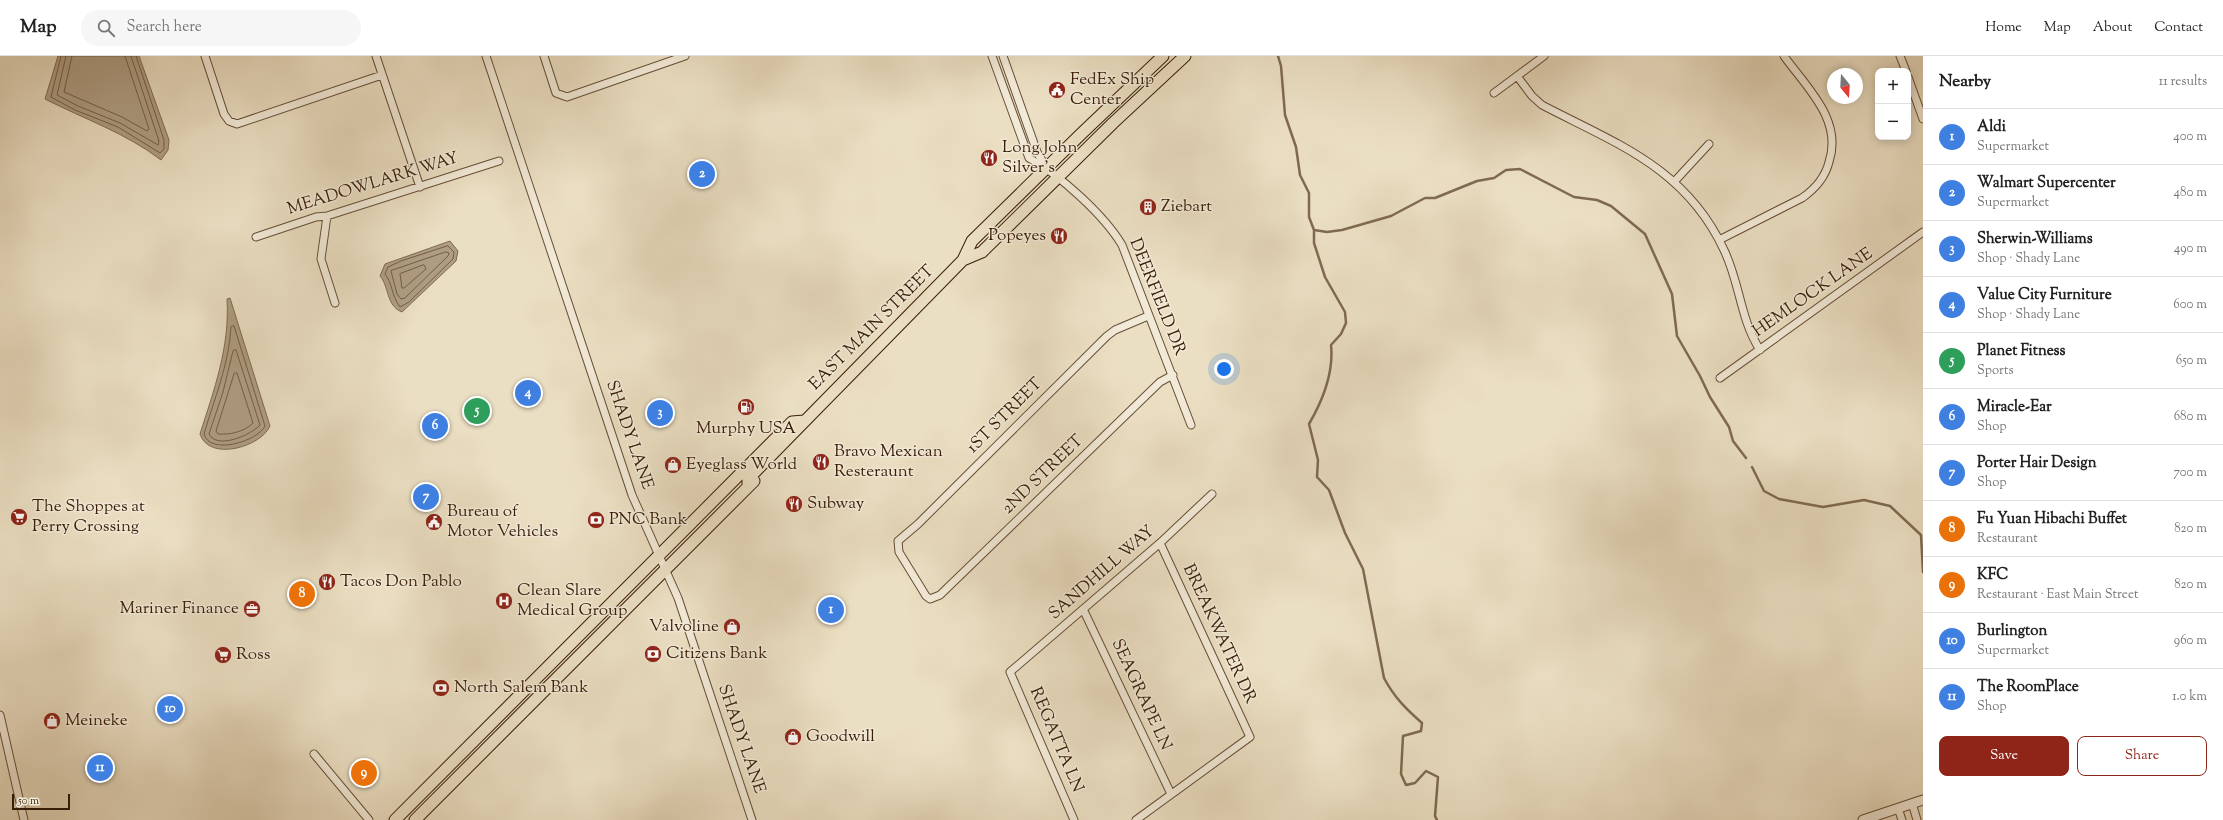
<!DOCTYPE html>
<meta charset="utf-8">
<style>
body{margin:0;font-family:"Sorts Mill Goudy",serif;background:#f6f6f6;color:#222}
.controls{position:absolute;right:12px;top:12px;display:grid;overflow:hidden;border-radius:8px;box-shadow:0 2px 10px #0003}
.controls button{width:36px;height:36px;display:grid;place-items:center;padding:0;border:0;border-bottom:1px solid #e0e0e0;background:#fff;color:#222;font:20px sans-serif}
.compass{position:absolute;left:1827px;top:12px;width:36px;height:36px;border-radius:50%;background:#fff;box-shadow:0 2px 10px #0003;rotate:162deg}
.scale{position:absolute;left:12px;bottom:10px;width:58px;box-sizing:border-box;padding-left:4px;border:2px solid #391d06;border-top:0;font-size:11px;line-height:14px;white-space:nowrap;color:#391d06;-webkit-text-stroke:3px #f2ead8;paint-order:stroke}
.you{position:absolute;left:1224px;top:313px;width:14px;height:14px;margin:-10px;border:3px solid #fff;border-radius:50%;background:#1a73e8;box-shadow:0 0 0 6px #1a73e833}
.badge{display:grid;place-items:center;width:26px;height:26px;border-radius:50%;background:#8f2418;color:#fff;font-size:13px;font-weight:700}
.pin{position:absolute;translate:-50% -50%;border:2px solid #fff;box-shadow:0 1px 4px #0006}
.list{margin:0;padding:0;list-style:none}
h2{display:flex;justify-content:space-between;align-items:center;height:52px;margin:0;padding:0 16px;font-size:17px}
h2 small{font-size:13px;font-weight:400;color:#767676}
.list li{display:grid;grid-template-columns:26px 1fr auto;gap:12px;align-items:center;box-sizing:border-box;height:56px;padding:0 16px;border-top:1px solid #e0e0e0}
.list b{display:block;font-size:15px;white-space:nowrap}
.list p{margin:0;font-size:13px;white-space:nowrap;color:#767676}
.list em{font-size:13px;font-style:normal;color:#767676}
.actions{display:flex;gap:8px;padding:12px 16px}
.actions a{flex:1;padding:9px 0;border:1px solid #8f2418;border-radius:8px;text-align:center;font-size:14px;color:#8f2418}
.actions .main{background:#8f2418;color:#fff}
.icon{flex:none;width:22px;height:22px;fill:none;stroke:currentColor;stroke-width:2;stroke-linecap:round;stroke-linejoin:round}
.map{position:relative;flex:none;width:1923px;height:764px;overflow:hidden}
header{display:flex;align-items:center;gap:24px;box-sizing:border-box;height:56px;padding:0 20px;background:#fff;border-bottom:1px solid #e0e0e0}
header strong{font-size:19px}
nav{display:flex;gap:22px;margin-inline-start:auto;font-size:14px}
.search{width:280px;height:36px;background:#f6f6f6;display:flex;align-items:center;gap:10px;box-sizing:border-box;padding:0 14px;border-radius:22px;color:#767676;font-size:15px}
main{display:flex}
aside{flex:1;background:#fff}
.map>svg:first-child{display:block}
.water{fill:#ae9d83;stroke:#7f6a51}
.lines{fill:none;stroke-linecap:round;stroke-linejoin:round}
.shore{stroke:#745d44;stroke-width:1}
.stream{stroke:#7f6a51;stroke-width:2.5}
.minor-casing{stroke:#664e35;stroke-width:9}
.tertiary-casing{stroke:#664e35;stroke-width:11}
.primary-casing{stroke:#391d06;stroke-width:13}
.minor{stroke:#f2ead8;stroke-width:7}
.tertiary{stroke:#f2ead8;stroke-width:9}
.primary{stroke:#ebdfc3;stroke-width:11}
.labels{text-anchor:middle;dominant-baseline:central;stroke-width:3;stroke-linejoin:round;paint-order:stroke}
.poi-label{font-size:17px;fill:#391d06;stroke:#f2ead8;text-anchor:start}
.street-label{font-size:17px;fill:#391d06;stroke:#f2ead8}
</style>
<header>
<strong>Map</strong>
<div class="search"><svg class="icon" aria-label="search" viewBox="0 0 24 24"><circle cx="10" cy="10" r="6"/><path d="M15 15l6 6"/></svg>Search here</div>
<nav><a>Home</a><a>Map</a><a>About</a><a>Contact</a></nav>
</header>
<main>
<div class="map">
<svg width="1923" height="764" viewBox="0 0 1923 764">
<rect width="100%" height="100%" fill="#ebdfc3"/>
<filter id="stains"><feTurbulence type="fractalNoise" baseFrequency=".005" numOctaves="4"/><feColorMatrix values="0 0 0 0 .2 0 0 0 0 .09 0 0 0 0 .02 0 0 0 .5 -.17"/></filter>
<radialGradient id="worn" r=".72"><stop offset=".6" stop-color="#630" stop-opacity="0"/><stop offset="1" stop-color="#630" stop-opacity=".3"/></radialGradient>
<path class="water" d="M 58,0 L 139,0 L 169,84 L 168,94 L 161,104 C 126,77 84,63 45,43 Z
M 450,185 L 458,195 L 456,205 L 402,256 C 386,250 389,230 380,220 L 385,208 Z
M 230,242 L 270,370 C 261,391 209,406 200,378 C 214,334 230,291 227,243 Z"/>
<g class="lines">
<path class="shore" d="M 61,0 L 51,41 L 75,54 L 118,71 L 160,97 L 164,93 L 164,84 L 136,0
M 66,0 L 57,39 L 78,50 L 120,67 L 158,89 L 159,85 L 131,0
M 72,0 L 64,36 L 122,61 L 147,75 L 149,73 L 125,0
M 448,190 L 454,196 L 453,203 L 409,246 L 400,251 C 391,239 393,228 385,218 L 388,211 L 401,205 Z
M 446,196 L 449,197 L 448,200 L 405,242 L 401,243 L 397,238 L 391,215 Z
M 424,209 L 426,213 L 404,232 L 402,232 L 400,218 Z
M 234,270 L 265,370 C 258,385 210,400 204,378 C 214,343 229,309 231,271 Z
M 236,294 L 260,369 C 251,379 217,394 209,378 L 223,336 L 233,295 Z
M 237,317 L 253,367 C 244,376 229,379 218,378 L 216,375 L 234,318 Z"/>
<path class="stream" d="M 1278,0 L 1281,10 L 1285,59 L 1296,91 L 1300,119 L 1309,137 L 1309,161 L 1314,174 L 1314,187 L 1325,221 L 1345,256 L 1346,267 L 1341,278 L 1331,289 C 1334,317 1323,344 1309,368 L 1318,404 L 1317,421 L 1329,434 L 1345,477 L 1363,513 L 1384,622 C 1394,641 1406,653 1422,667 L 1421,675 L 1403,680 L 1401,718 L 1406,729 L 1415,727 L 1426,715 L 1438,721 L 1435,760 L 1437,764
M 1314,174 L 1327,176 L 1342,174 L 1391,160 L 1425,142 L 1435,142 L 1477,125 L 1494,122 L 1506,114 L 1520,113 L 1574,141 L 1597,144 L 1611,150 L 1645,178 L 1672,238 L 1677,280 L 1700,320 L 1710,341 L 1729,371 L 1733,385 L 1746,402
M 1752,411 L 1764,435 L 1779,443 L 1823,451 L 1864,444 L 1890,450 L 1921,479 L 1923,516"/>
<defs>
<path id="minor" d="M 205,0 L 224,58 L 229,65 L 237,68 L 382,19
M 376,0 L 420,131
M 486,0 L 632,439 L 678,542 L 752,764
M 544,0 L 556,37 L 567,41 L 685,0
M 992,0 L 1029,102 C 1060,119 1104,159 1122,189 L 1191,369
M 1003,0 L 1037,96 L 1046,111
M 1900,0 L 1906,15
M 1517,20 L 1532,40 L 1542,49 C 1617,88 1686,112 1724,194 C 1740,227 1740,263 1760,294
M 1908,21 L 1923,63
M 1494,37 L 1544,0
M 1674,126 L 1709,88
M 327,160 L 321,203 L 335,247
M 256,181 L 316,161 L 327,160 L 499,105
M 1719,184 L 1802,142 C 1815,133 1825,122 1829,106 C 1843,64 1807,32 1784,0
M 1148,260 L 1115,274 L 1107,280 L 918,468 L 898,485 L 899,496 L 926,540 L 930,543 L 940,539 L 1160,326 L 1173,319
M 1720,322 L 1923,176
M 1083,553 L 1171,738
M 0,659 L 24,764
M 314,698 L 369,764
M 1912,747 L 1917,764
M 1898,752 L 1902,764
M 1074,764 L 1010,616 L 1160,487 L 1212,438
M 1136,764 L 1250,681 L 1160,487"/>
<path id="tertiary" d="M 1863,764 L 1923,744"/>
<path id="primary" d="M 963,204 L 982,196 L 1113,67 L 1185,0
M 748,430 L 748,423 L 963,204 L 972,185 L 1081,78 L 1163,0
M 395,764 L 792,366 L 804,365
M 415,764 L 754,425"/>
</defs>
<use href="#minor" class="minor-casing"/>
<use href="#tertiary" class="tertiary-casing"/>
<use href="#primary" class="primary-casing"/>
<use href="#minor" class="minor"/>
<use href="#tertiary" class="tertiary"/>
<use href="#primary" class="primary"/>
</g>
<defs>
<symbol id="civic-disc" viewBox="-11 -11 22 22"><circle r="9.5" fill="#8f2418" stroke="#f2ead8"/><path d="M-.6-6.5H3V-4.5H.6V-3L4-1V1h2V6H-6V1h2V-1L-.6-3ZM-1.2 2.5V6h2.4V2.5Z" fill="#fff"/></symbol>
<symbol id="restaurant-disc" viewBox="-11 -11 22 22"><circle r="9.5" fill="#8f2418" stroke="#f2ead8"/><path d="M-5-6h1v4h1v-4h1v4h1v-4h1v5L-1.5 .5V6h-2V.5L-5-1ZM5-6V6H3V1.5H1.5Q1.5-4 5-6Z" fill="#fff"/></symbol>
<symbol id="building-disc" viewBox="-11 -11 22 22"><circle r="9.5" fill="#8f2418" stroke="#f2ead8"/><path d="M-4-6H4V6H1V3H-1V6H-4ZM-2.5-4.3h1.7v1.8h-1.7ZM.8-4.3h1.7v1.8H.8ZM-2.5-1h1.7V.8h-1.7ZM.8-1h1.7V.8H.8Z" fill="#fff"/></symbol>
<symbol id="fuel-disc" viewBox="-11 -11 22 22"><circle r="9.5" fill="#8f2418" stroke="#f2ead8"/><path d="M-5.5-6h7V0h2V4h1.3V-2.5L3-4.5l.8-.8L6-3V5H2.5V1h-1V6h-7ZM-4.2-4.7v3.2H.2V-4.7Z" fill="#fff"/></symbol>
<symbol id="shop-disc" viewBox="-11 -11 22 22"><circle r="9.5" fill="#8f2418" stroke="#f2ead8"/><path d="M-5-2.5h2.3a2.7 3.5 0 0 1 5.4 0H5L5.5 6h-11ZM-1.5-2.5h3a1.5 2.3 0 0 0-3 0Z" fill="#fff"/></symbol>
<symbol id="supermarket-disc" viewBox="-11 -11 22 22"><circle r="9.5" fill="#8f2418" stroke="#f2ead8"/><path d="M-6-5.5h2.5l.6 2H6L4.5 2H-2.5L-4.4-4H-6ZM-1.5 3.2a1.3 1.3 0 1 0 .1 0ZM3 3.2a1.3 1.3 0 1 0 .1 0Z" fill="#fff"/></symbol>
<symbol id="bank-disc" viewBox="-11 -11 22 22"><circle r="9.5" fill="#8f2418" stroke="#f2ead8"/><path d="M-6-4H6V4H-6ZM0-2.3a2.3 2.3 0 1 0 0 4.6a2.3 2.3 0 1 0 0-4.6Z" fill="#fff"/></symbol>
<symbol id="hospital-disc" viewBox="-11 -11 22 22"><circle r="9.5" fill="#8f2418" stroke="#f2ead8"/><path d="M-5-5h3v3.5h4V-5h3V5h-3V1.5h-4V5h-3Z" fill="#fff"/></symbol>
<symbol id="office-disc" viewBox="-11 -11 22 22"><circle r="9.5" fill="#8f2418" stroke="#f2ead8"/><path d="M-6-3h4V-5.5h4V-3h4V5H-6ZM-1-4.5V-3h2v-1.5ZM-6 0V1H6V0Z" fill="#fff"/></symbol>
</defs>
<g fill-rule="evenodd">
<use href="#civic-disc" x="1047" y="24" width="20" height="20"/>
<use href="#restaurant-disc" x="979" y="92" width="20" height="20"/>
<use href="#building-disc" x="1138" y="141" width="20" height="20"/>
<use href="#restaurant-disc" x="1049" y="170" width="20" height="20"/>
<use href="#fuel-disc" x="736" y="341" width="20" height="20"/>
<use href="#restaurant-disc" x="811" y="396" width="20" height="20"/>
<use href="#shop-disc" x="663" y="399" width="20" height="20"/>
<use href="#restaurant-disc" x="784" y="438" width="20" height="20"/>
<use href="#supermarket-disc" x="9" y="451" width="20" height="20"/>
<use href="#bank-disc" x="586" y="454" width="20" height="20"/>
<use href="#civic-disc" x="424" y="456" width="20" height="20"/>
<use href="#restaurant-disc" x="317" y="516" width="20" height="20"/>
<use href="#hospital-disc" x="494" y="535" width="20" height="20"/>
<use href="#office-disc" x="242" y="543" width="20" height="20"/>
<use href="#shop-disc" x="722" y="561" width="20" height="20"/>
<use href="#bank-disc" x="643" y="588" width="20" height="20"/>
<use href="#supermarket-disc" x="213" y="589" width="20" height="20"/>
<use href="#bank-disc" x="431" y="622" width="20" height="20"/>
<use href="#shop-disc" x="42" y="655" width="20" height="20"/>
<use href="#shop-disc" x="783" y="671" width="20" height="20"/>
</g>
<g class="labels">
<g class="poi-label">
<text x="1070" y="24">FedEx Ship<tspan x="1070" dy="20">Center</tspan></text>
<text x="1002" y="92">Long John<tspan x="1002" dy="20">Silver's</tspan></text>
<text x="1161" y="151">Ziebart</text>
<text x="1046" y="180" text-anchor="end">Popeyes</text>
<text x="746" y="373" text-anchor="middle">Murphy USA</text>
<text x="834" y="396">Bravo Mexican<tspan x="834" dy="20">Resteraunt</tspan></text>
<text x="686" y="409">Eyeglass World</text>
<text x="807" y="448">Subway</text>
<text x="32" y="451">The Shoppes at<tspan x="32" dy="20">Perry Crossing</tspan></text>
<text x="447" y="456">Bureau of<tspan x="447" dy="20">Motor Vehicles</tspan></text>
<text x="609" y="464">PNC Bank</text>
<text x="340" y="526">Tacos Don Pablo</text>
<text x="517" y="535">Clean Slare<tspan x="517" dy="20">Medical Group</tspan></text>
<text x="239" y="553" text-anchor="end">Mariner Finance</text>
<text x="719" y="571" text-anchor="end">Valvoline</text>
<text x="666" y="598">Citizens Bank</text>
<text x="236" y="599">Ross</text>
<text x="454" y="632">North Salem Bank</text>
<text x="65" y="665">Meineke</text>
<text x="806" y="681">Goodwill</text>
</g>
<g class="street-label">
<text transform="translate(373 128) rotate(-17)">MEADOWLARK WAY</text>
<text transform="translate(1813 237) rotate(-35)">HEMLOCK LANE</text>
<text transform="translate(1157 241) rotate(68)">DEERFIELD DR</text>
<text transform="translate(872 272) rotate(-45)">EAST MAIN STREET</text>
<text transform="translate(1005 360) rotate(-45)">1ST STREET</text>
<text transform="translate(629 379) rotate(71)">SHADY LANE</text>
<text transform="translate(1043 419) rotate(-44)">2ND STREET</text>
<text transform="translate(1102 517) rotate(-41)">SANDHILL WAY</text>
<text transform="translate(1219 578) rotate(65)">BREAKWATER DR</text>
<text transform="translate(1141 639) rotate(65)">SEAGRAPE LN</text>
<text transform="translate(741 683) rotate(71)">SHADY LANE</text>
<text transform="translate(1056 684) rotate(67)">REGATTA LN</text>
</g>
</g>
<rect width="100%" height="100%" filter="url(#stains)"/>
<rect width="100%" height="100%" fill="url(#worn)"/>
</svg>
<div class="controls">
<button>+</button>
<button>−</button>
</div>
<svg class="compass" viewBox="-18 -18 36 36"><path d="M0-13l5 13h-10z" fill="#e53935"/><path d="M0 13l5-13h-10z" fill="#767676"/></svg>
<div class="scale">50 m</div>
<div class="you"></div>
<div class="pin badge" style="left:831px;top:554px;background:#3f7fe0">1</div>
<div class="pin badge" style="left:702px;top:118px;background:#3f7fe0">2</div>
<div class="pin badge" style="left:660px;top:357px;background:#3f7fe0">3</div>
<div class="pin badge" style="left:528px;top:337px;background:#3f7fe0">4</div>
<div class="pin badge" style="left:477px;top:355px;background:#2e9e5b">5</div>
<div class="pin badge" style="left:435px;top:370px;background:#3f7fe0">6</div>
<div class="pin badge" style="left:426px;top:441px;background:#3f7fe0">7</div>
<div class="pin badge" style="left:302px;top:538px;background:#e8710a">8</div>
<div class="pin badge" style="left:364px;top:717px;background:#e8710a">9</div>
<div class="pin badge" style="left:170px;top:653px;background:#3f7fe0">10</div>
<div class="pin badge" style="left:100px;top:712px;background:#3f7fe0">11</div>
</div>
<aside>
<h2>Nearby<small>11 results</small></h2>
<ul class="list">
<li><span class="badge" style="background:#3f7fe0">1</span><div><b>Aldi</b><p>Supermarket</p></div><em>400 m</em></li>
<li><span class="badge" style="background:#3f7fe0">2</span><div><b>Walmart Supercenter</b><p>Supermarket</p></div><em>480 m</em></li>
<li><span class="badge" style="background:#3f7fe0">3</span><div><b>Sherwin-Williams</b><p>Shop · Shady Lane</p></div><em>490 m</em></li>
<li><span class="badge" style="background:#3f7fe0">4</span><div><b>Value City Furniture</b><p>Shop · Shady Lane</p></div><em>600 m</em></li>
<li><span class="badge" style="background:#2e9e5b">5</span><div><b>Planet Fitness</b><p>Sports</p></div><em>650 m</em></li>
<li><span class="badge" style="background:#3f7fe0">6</span><div><b>Miracle-Ear</b><p>Shop</p></div><em>680 m</em></li>
<li><span class="badge" style="background:#3f7fe0">7</span><div><b>Porter Hair Design</b><p>Shop</p></div><em>700 m</em></li>
<li><span class="badge" style="background:#e8710a">8</span><div><b>Fu Yuan Hibachi Buffet</b><p>Restaurant</p></div><em>820 m</em></li>
<li><span class="badge" style="background:#e8710a">9</span><div><b>KFC</b><p>Restaurant · East Main Street</p></div><em>820 m</em></li>
<li><span class="badge" style="background:#3f7fe0">10</span><div><b>Burlington</b><p>Supermarket</p></div><em>960 m</em></li>
<li><span class="badge" style="background:#3f7fe0">11</span><div><b>The RoomPlace</b><p>Shop</p></div><em>1.0 km</em></li>
</ul>
<div class="actions"><a class="main">Save</a><a>Share</a></div>
</aside>
</main>
